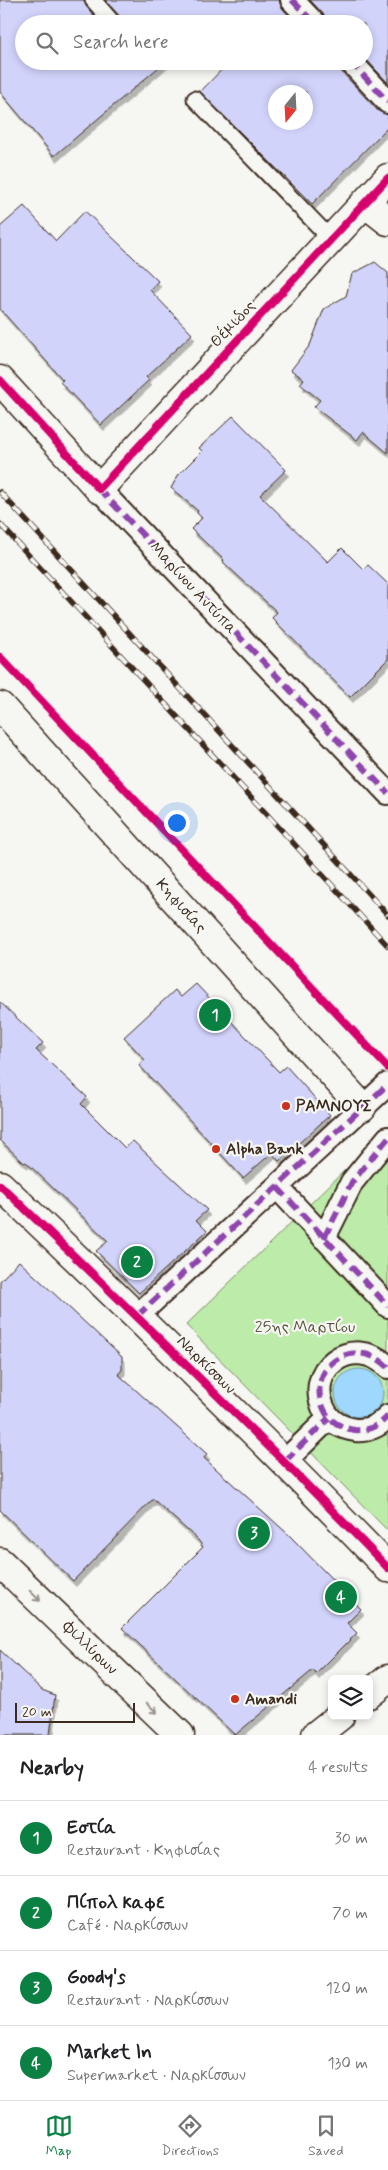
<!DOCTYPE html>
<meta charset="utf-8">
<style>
body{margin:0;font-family:Mynerve,sans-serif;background:#f2f2f2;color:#202124}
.controls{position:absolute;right:15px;bottom:15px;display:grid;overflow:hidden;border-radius:8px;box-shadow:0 2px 8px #0003}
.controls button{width:45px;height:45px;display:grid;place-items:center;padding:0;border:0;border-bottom:1px solid #e0e0e0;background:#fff;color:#202124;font:25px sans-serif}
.compass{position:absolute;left:268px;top:85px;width:45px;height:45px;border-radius:50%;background:#fff;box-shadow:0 2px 8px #0003;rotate:198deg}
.scale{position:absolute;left:15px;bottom:12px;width:120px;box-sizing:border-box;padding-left:5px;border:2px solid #3b2a1e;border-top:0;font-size:14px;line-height:18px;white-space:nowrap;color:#3b2a1e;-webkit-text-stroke:4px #f6f6f2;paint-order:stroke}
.you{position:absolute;left:176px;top:822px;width:18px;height:18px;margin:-12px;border:4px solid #fff;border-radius:50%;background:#1a73e8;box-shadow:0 0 0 8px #1a73e833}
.badge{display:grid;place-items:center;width:32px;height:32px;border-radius:50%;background:#0b8043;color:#fff;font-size:16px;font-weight:700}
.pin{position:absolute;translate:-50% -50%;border:2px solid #fff;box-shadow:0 1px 5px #0006}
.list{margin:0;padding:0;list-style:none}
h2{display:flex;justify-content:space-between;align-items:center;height:65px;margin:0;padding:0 20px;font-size:21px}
h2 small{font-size:16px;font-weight:400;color:#757577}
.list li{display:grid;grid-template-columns:32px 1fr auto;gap:15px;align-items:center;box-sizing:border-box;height:75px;padding:0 20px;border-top:1px solid #e0e0e0}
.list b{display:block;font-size:19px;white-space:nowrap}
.list p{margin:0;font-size:16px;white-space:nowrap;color:#757577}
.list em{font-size:16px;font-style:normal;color:#757577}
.icon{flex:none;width:28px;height:28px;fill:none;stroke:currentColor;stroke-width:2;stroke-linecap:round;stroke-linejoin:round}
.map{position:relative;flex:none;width:388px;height:1735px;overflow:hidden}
.search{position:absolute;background:#fff;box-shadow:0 2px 8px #0003;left:15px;right:15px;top:15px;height:55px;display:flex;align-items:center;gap:12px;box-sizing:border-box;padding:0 18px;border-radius:28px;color:#757577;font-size:19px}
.sheet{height:365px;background:#fff}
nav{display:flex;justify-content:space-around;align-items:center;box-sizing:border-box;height:70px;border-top:1px solid #e0e0e0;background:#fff;font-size:14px;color:#757577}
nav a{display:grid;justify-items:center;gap:2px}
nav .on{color:#0b8043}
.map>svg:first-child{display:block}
.green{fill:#bdeba9;stroke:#7c8a64}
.water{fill:#9ed8fe;stroke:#7692a4}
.building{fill:#d1d3fb;stroke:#3b2a1e;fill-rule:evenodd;filter:url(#shadow)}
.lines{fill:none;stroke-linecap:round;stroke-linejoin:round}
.service-casing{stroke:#3b2a1e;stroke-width:19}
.pedestrian-casing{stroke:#3b2a1e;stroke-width:26}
.minor-casing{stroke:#3b2a1e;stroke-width:31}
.tertiary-casing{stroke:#3b2a1e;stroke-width:31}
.service{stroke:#f6f6f2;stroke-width:15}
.pedestrian{stroke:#f6f6f2;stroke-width:22}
.minor{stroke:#f6f6f2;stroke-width:28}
.tertiary{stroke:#f6f6f2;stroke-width:28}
.rail-casing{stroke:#3b2a1e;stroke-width:5.5}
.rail{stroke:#f6f6f2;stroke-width:4;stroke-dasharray:11;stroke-linecap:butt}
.quiet{stroke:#8e44ad;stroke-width:6;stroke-dasharray:12 6;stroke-linecap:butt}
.cycleway-casing{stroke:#f6f6f2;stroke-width:11}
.cycleway{stroke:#d6006c;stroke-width:8}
.oneway{stroke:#989088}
.poi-dot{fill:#c8321e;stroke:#f6f6f2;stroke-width:2}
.labels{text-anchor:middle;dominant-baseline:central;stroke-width:4.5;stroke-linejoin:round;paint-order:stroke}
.street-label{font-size:16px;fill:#3b2a1e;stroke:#f6f6f2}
.poi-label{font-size:16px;font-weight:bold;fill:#3b2a1e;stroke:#f6f6f2;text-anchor:start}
.park-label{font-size:16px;fill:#55513a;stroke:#f6f6f2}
</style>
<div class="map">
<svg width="388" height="1735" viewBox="0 0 388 1735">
<defs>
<filter id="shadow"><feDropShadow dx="3" dy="5.5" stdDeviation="0" flood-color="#0004"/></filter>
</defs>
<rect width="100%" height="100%" fill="#f6f6f2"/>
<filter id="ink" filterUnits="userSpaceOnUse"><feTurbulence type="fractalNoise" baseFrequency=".02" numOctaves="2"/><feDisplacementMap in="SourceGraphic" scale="10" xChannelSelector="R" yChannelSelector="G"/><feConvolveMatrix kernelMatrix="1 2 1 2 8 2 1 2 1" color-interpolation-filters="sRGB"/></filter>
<g filter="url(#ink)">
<path class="green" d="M 388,1128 L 388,1531 L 186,1325 Z"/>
<path class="water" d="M335 1393a24 24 0 1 1 48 0a24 24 0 1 1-48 0Z"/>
<path class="building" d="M 0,0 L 84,0 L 86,6 L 101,24 L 24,24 L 24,61 L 166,61 L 54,156 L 0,92 Z
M 105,0 L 279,0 L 283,9 L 297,24 L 228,24 L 220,15 L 210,24 L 123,24 L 121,18 Z
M 310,0 L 388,0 L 388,83 L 364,57 L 364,24 L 328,24 L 324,15 Z
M 230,61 L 337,61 L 340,70 L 378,111 L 388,115 L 388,127 L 312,204 L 200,92 ZM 276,92 L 306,92 L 306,122 L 276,122 Z
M 24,206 L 56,241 L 85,211 L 158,281 L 150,290 L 192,334 L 146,377 L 149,380 L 101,425 L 60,382 L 63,380 L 0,309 L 0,227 Z
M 375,262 L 388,273 L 388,453 L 363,432 L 357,440 L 314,407 L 320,400 L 300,384 L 304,379 L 291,370 L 310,345 L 324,309 L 346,296 L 352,274 Z
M 233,416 L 286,470 L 260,495 L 328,562 L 342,548 L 363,569 L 368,565 L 388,584 L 388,659 L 350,697 L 272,618 L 277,612 L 223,562 L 224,560 L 191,529 L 202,518 L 197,513 L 198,511 L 171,488 L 179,474 L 202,451 L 199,448 Z
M 196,984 L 279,1072 L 286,1066 L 330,1115 L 279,1161 L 272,1153 L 243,1178 L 139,1065 L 145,1060 L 124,1037 L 175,990 L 181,997 Z
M 0,1002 L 43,1043 L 36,1050 L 87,1097 L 81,1104 L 125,1148 L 133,1141 L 207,1210 L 196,1220 L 207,1231 L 139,1293 L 96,1251 L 108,1241 L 26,1162 L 24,1163 L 0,1140 Z
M 19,1261 L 122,1357 L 122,1370 L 118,1374 L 207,1454 L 204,1458 L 289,1535 L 361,1609 L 347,1623 L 357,1633 L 316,1674 L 313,1670 L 235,1735 L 122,1628 L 203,1547 L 198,1540 L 153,1499 L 73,1581 L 0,1510 L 0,1281 Z
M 0,1650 L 42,1690 L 55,1695 L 50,1735 L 0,1735 Z"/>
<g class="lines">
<defs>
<path id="service" d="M 93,0 L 114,24
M 195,99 L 331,239"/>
<path id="pedestrian" d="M 292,0 L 315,24
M 350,61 L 388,102
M 99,489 L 388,793
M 277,1187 L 388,1306
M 324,1238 L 352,1182 L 388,1138
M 137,1316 L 388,1084
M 388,1367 C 353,1332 301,1370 326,1413 C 332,1423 343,1428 355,1430 C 368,1431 379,1426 388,1416
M 285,1461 L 329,1418"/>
<path id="minor" d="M 365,203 L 388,221
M 0,380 L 99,489 L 388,178
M 0,706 L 362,1107
M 0,1185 C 132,1311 262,1437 388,1568
M 0,1562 L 180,1735"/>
<path id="tertiary" d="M 369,1694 L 388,1679
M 316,1735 L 340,1716"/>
</defs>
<use href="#service" class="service-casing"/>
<use href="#pedestrian" class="pedestrian-casing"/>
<use href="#minor" class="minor-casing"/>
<use href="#tertiary" class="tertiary-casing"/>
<use href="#service" class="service"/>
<use href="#pedestrian" class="pedestrian"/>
<use href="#minor" class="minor"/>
<use href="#tertiary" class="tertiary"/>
<defs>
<path id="rail" d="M 0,492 L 388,915
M 0,524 L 388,946"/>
</defs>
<use href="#rail" class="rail-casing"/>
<use href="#rail" class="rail"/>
<path class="quiet" d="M 292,0 L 315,24
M 350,61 L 388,102
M 99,489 L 388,793
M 277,1187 L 388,1306
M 324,1238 L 352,1182 L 388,1138
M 137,1316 L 388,1084
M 388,1367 C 353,1332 301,1370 326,1413 C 332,1423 343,1428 355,1430 C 368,1431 379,1426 388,1416
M 285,1461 L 329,1418"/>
<defs>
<path id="cycleway" d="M 0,380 L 99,489 L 388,178
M 0,657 L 388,1068
M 0,1185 C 132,1311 262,1437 388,1568"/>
</defs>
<use href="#cycleway" class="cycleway-casing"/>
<use href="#cycleway" class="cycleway"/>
</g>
<defs><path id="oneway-shaft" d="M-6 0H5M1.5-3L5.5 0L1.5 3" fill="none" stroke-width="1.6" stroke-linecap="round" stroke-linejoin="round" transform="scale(1.25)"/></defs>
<g class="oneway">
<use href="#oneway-shaft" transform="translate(35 1596) rotate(44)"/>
<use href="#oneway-shaft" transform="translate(152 1708) rotate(44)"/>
</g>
</g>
<g class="poi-dot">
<circle cx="286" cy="1106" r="5"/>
<circle cx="216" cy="1149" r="5"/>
<circle cx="235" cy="1699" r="5"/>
</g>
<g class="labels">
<g class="street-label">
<text transform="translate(233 324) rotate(-47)">Θέμιδος</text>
<text transform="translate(193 588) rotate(47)">Μαρίνου Αντύπα</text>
<text transform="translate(181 906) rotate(48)">Κηφισίας</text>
<text transform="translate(206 1365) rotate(45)">Ναρκίσσων</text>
<text transform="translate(90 1648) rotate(44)">Φιλλύρων</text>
</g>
<g class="poi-label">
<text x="296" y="1106">ΡΑΜΝΟΥΣ</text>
<text x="226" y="1149">Alpha Bank</text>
<text x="245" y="1699">Amandi</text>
</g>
<g class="park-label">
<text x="305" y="1327">25ης Μαρτίου</text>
</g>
</g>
</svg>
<div class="controls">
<button><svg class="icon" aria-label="layers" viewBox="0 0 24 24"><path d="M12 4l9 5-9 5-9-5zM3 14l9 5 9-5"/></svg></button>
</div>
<svg class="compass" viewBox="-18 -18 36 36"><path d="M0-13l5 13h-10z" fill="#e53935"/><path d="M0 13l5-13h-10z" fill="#757577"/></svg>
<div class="scale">20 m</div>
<div class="you"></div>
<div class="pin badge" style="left:215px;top:1015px">1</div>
<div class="pin badge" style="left:137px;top:1262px">2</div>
<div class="pin badge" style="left:254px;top:1533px">3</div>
<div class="pin badge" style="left:341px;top:1597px">4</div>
<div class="search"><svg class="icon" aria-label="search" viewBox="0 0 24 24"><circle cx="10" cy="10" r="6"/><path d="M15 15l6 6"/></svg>Search here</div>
</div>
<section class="sheet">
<h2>Nearby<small>4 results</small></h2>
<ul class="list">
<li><span class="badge">1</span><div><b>Εστία</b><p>Restaurant · Κηφισίας</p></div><em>30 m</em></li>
<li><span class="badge">2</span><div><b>Πίπολ καφε</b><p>Café · Ναρκίσσων</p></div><em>70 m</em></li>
<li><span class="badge">3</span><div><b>Goody's</b><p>Restaurant · Ναρκίσσων</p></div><em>120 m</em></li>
<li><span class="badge">4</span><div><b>Market In</b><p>Supermarket · Ναρκίσσων</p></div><em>130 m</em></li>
</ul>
</section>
<nav>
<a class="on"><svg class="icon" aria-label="map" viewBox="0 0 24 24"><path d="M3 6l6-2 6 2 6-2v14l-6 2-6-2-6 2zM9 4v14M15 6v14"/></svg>Map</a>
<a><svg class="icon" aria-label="directions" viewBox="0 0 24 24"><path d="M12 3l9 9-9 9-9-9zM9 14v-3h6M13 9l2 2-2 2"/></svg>Directions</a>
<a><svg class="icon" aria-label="saved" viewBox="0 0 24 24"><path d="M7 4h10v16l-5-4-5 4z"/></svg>Saved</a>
</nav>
